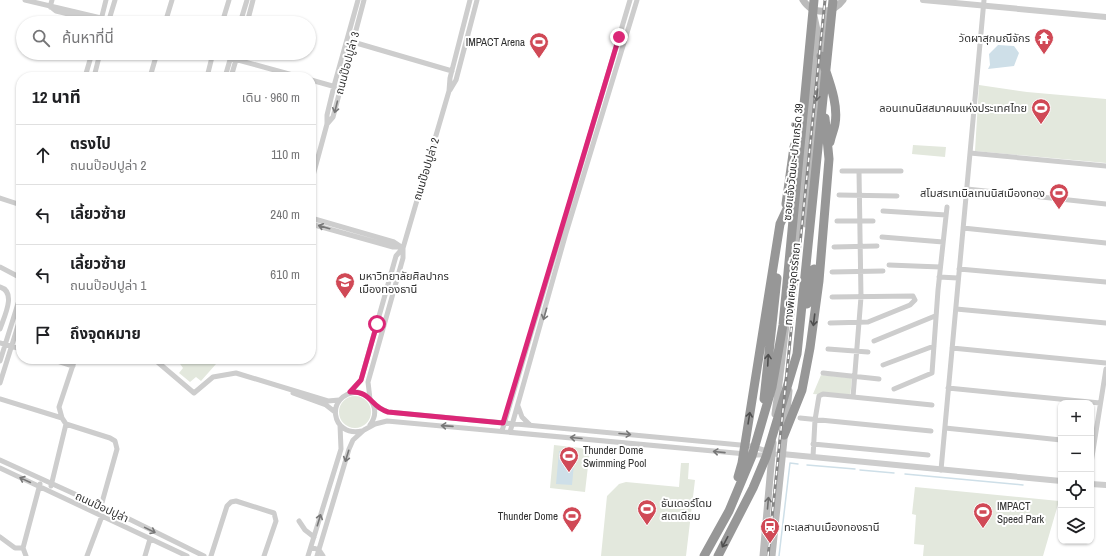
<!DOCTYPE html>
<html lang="th">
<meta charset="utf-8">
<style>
body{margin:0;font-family:"Archivo Narrow","Noto Sans Thai",sans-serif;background:#f2f2f2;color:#202124}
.controls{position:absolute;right:12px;bottom:12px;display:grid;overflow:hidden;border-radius:8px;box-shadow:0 1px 3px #0004}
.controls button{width:36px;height:36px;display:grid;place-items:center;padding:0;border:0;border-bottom:1px solid #e0e0e0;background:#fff;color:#202124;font:20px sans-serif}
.stop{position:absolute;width:12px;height:12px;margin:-9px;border:3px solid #db2777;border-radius:50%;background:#fff}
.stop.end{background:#db2777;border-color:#fff;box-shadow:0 1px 4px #0008}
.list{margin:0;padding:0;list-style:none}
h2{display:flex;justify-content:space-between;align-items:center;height:52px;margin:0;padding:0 16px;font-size:17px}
h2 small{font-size:13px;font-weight:400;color:#757577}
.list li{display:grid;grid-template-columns:26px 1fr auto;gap:12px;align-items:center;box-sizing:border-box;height:60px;padding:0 16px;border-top:1px solid #e0e0e0}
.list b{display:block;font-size:15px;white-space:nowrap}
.list p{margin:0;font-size:13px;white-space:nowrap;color:#757577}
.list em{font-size:13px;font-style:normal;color:#757577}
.icon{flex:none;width:22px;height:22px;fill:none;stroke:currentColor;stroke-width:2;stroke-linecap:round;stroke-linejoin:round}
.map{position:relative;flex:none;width:1106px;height:556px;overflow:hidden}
.search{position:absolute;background:#fff;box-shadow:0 1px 3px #0004;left:16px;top:16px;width:300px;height:44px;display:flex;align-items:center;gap:10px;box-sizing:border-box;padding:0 14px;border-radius:22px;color:#757577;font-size:15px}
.panel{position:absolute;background:#fff;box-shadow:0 1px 3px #0004;left:16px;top:72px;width:300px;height:292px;border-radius:16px}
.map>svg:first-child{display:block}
.green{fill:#e3e8dd}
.water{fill:#cedfe8}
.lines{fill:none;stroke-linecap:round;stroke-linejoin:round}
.stream{stroke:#cedfe8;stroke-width:1.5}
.minor{stroke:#cdcdcd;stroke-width:5}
.tertiary{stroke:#cdcdcd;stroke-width:6}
.secondary{stroke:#bababa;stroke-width:7}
.motorway{stroke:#979797;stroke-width:9}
.rail-casing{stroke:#858585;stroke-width:3}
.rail{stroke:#fff;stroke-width:1.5;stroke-dasharray:4.5;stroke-linecap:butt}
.oneway{stroke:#6e6e6e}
.oneway2{stroke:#777}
.oneway3{stroke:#4f4f4f}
.route{stroke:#db2777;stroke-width:5}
.labels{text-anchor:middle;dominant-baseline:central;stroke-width:4;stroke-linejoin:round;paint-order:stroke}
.poi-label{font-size:11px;fill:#303030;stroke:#fff;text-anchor:end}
.street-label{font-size:11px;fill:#303030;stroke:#fff}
</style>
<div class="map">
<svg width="1106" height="556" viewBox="0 0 1106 556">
<rect width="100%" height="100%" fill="#fff"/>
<path class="green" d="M 979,85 L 1027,92 L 1106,99 L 1106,163 L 975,151 Z
M 913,145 L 946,147 L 945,157 L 912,154 Z
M 180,359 L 211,359 L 216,364 L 201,381 L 196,377 L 190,382 L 179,373 L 183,368 L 178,361 Z
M 821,375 L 852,378 L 850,397 L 813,394 Z
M339 412a16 16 0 1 1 32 0a16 16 0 1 1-32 0Z
M 554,445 L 590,449 L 585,492 L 550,488 Z
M 681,463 L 689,463 L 688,479 L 695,480 L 686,556 L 601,556 L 607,496 L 619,484 L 626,482 L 679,487 Z
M 915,487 L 1059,501 L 1043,556 L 923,556 L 924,545 L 914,544 L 916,515 L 912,514 Z"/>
<path class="water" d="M 998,45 L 1014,46 L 1019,53 L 1014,66 L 988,69 L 990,65 L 989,54 Z
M 559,451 L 575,453 L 572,485 L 556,484 Z"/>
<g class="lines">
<path class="stream" d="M 807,465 L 855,469
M 860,470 L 894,473
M 905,474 L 1023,485
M 779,556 L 790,463 L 798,464"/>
<path class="minor" d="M 25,0 L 101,18 L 108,23
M 50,7 L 52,0
M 51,7 L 56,11 L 106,23
M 101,20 L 106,0
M 108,23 L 115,0
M 165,23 L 172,0
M 222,23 L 229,0
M 240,23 L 247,0
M 247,23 L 253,0
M 353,42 L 452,71
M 212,53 L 300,77
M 85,77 L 92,53
M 94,77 L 100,53
M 150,77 L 157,53
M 207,77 L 213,53
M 225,77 L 232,53
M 231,77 L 238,53
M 311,80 L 336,87
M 450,90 L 456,80 L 477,0
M 327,124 L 333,117 L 364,0
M 970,153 L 1106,166
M 842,171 L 901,171
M 311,183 L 327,124 L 327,115 L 334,86 L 358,0
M 967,189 L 1106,204
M 839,195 L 897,196
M 0,198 L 21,205
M 883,211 L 946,215
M 311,218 L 394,242 L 403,248
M 837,221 L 873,221
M 311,224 L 393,247 L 402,247
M 963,228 L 1106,243
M 882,237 L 943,242
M 834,247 L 877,246
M 889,265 L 940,267
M 0,267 L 21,278
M 959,269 L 1106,282
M 832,272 L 883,271
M 939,277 L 958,278
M 0,287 C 17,292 4,317 0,329
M 956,309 L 1106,323
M 830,323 L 868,322 L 910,305 L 915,300 L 913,296 L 832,297
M 874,341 L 935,316
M 0,343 L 21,349
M 952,348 L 1106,363
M 828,349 L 868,352
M 51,359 L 73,366
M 75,359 L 59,407 L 62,418 L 66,424 L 110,438 L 115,441 L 117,449 L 101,506
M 154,359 L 194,393 L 213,377 L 236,373 L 328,401 L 339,400
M 0,361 L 21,294
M 883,365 L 934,346
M 823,373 L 879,379
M 0,383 L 21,316
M 948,388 L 1100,403
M 894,389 L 932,373 L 938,290 L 947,207
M 350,392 L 361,380 L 396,256 L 403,248 L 449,91 L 450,78 L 470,0
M 293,393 L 326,405 L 335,412
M 853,397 L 932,405
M 0,399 L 62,418
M 370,399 L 368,382 L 403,258 L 403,248
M 375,406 L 388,412 L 751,446 L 770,452
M 518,406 L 522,417 L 530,425
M 800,418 L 931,431
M 945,428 L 1061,440
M 362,431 C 331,438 324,394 358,392 C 373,397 380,411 370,425
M 502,431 L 630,0
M 510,432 L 566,233 L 637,0
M 813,444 L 928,455
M 813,457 L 815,420 L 819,396 L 823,394 L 853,397 L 861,297 L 859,171
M 0,460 L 123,516 L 204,556
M 1091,463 L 1106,369
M 0,468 L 187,556
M 941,470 L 984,0
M 51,486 L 66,424
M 299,521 L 305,530 L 314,537
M 0,537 L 15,548 L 23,548
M 311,547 L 319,550 L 323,556
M 26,556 L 23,548 L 40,484
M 87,556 L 102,516
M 145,556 L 150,539
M 211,556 L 227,506 L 231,502 L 236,501 L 274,513 L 276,521 L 264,556
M 308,556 L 341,449 L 340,425
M 317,556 L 349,449 L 353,440 L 364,430 L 375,424 L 387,421 L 757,455 L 782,454"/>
<path class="tertiary" d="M 923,0 L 1106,17
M 782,454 L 1061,481
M 1091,484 L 1106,485"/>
<path class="secondary" d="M 803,0 C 813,16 833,14 843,0
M 806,224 L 821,56 L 828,17
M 775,414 C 792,288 803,161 818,35 L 814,16
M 763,556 L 773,443
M 772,556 L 789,391"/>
<path class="motorway" d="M 821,56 C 827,77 839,102 835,124 C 834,130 831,136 830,142
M 786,204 L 794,147 L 798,136
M 807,304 L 814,269
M 764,399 L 777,278
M 784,435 L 802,390 L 810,348 L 819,281 L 829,159 L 825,118
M 738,477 L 742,463 L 780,224 L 794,194
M 704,556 L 729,511 L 752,456 L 772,387 L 783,325 L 814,0
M 718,556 L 753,488 L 766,457 L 797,354 L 833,0"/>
<defs>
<path id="rail" d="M 768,556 L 825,0"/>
</defs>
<use href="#rail" class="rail-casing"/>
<use href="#rail" class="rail"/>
</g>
<defs><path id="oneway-shaft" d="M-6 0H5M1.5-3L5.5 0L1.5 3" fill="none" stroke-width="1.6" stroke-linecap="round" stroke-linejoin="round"/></defs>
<g class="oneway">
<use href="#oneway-shaft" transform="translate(817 95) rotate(95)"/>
<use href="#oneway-shaft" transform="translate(768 503) rotate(-85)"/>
</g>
<g class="oneway2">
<use href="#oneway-shaft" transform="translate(336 107) rotate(104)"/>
<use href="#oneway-shaft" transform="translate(324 227) rotate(-164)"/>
<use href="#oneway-shaft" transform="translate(545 314) rotate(106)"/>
<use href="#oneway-shaft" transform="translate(447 426) rotate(-176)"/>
<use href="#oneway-shaft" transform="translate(625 434) rotate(5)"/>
<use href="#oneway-shaft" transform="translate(576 438) rotate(-175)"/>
<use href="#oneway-shaft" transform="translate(719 452) rotate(-174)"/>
<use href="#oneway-shaft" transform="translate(347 456) rotate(107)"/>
<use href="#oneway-shaft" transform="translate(25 480) rotate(-155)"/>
<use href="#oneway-shaft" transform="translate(319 520) rotate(-73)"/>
<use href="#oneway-shaft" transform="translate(150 530) rotate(26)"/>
</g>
<g class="oneway3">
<use href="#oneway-shaft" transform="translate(814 320) rotate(97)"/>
<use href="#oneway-shaft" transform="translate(768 360) rotate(-87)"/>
<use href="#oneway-shaft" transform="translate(749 418) rotate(-81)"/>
<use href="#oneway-shaft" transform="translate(725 542) rotate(118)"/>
</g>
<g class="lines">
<path class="route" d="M 377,324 L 361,380 L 350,392 C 372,391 369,406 388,412 L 503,423 L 619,37"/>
</g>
<defs>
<symbol id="temple-pin" viewBox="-11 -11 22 30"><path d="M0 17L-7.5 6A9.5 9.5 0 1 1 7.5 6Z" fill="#d04956" stroke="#fff"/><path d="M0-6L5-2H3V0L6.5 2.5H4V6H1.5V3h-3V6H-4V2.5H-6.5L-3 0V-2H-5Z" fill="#fff"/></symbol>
<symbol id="stadium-pin" viewBox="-11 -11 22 30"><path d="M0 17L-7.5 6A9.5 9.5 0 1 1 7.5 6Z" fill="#d04956" stroke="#fff"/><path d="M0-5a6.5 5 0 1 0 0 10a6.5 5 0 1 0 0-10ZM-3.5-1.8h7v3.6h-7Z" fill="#fff"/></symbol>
<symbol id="university-pin" viewBox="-11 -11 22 30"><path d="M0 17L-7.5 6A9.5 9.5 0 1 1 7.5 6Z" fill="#d04956" stroke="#fff"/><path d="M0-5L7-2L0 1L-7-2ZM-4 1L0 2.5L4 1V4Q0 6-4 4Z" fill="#fff"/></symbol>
<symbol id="station-pin" viewBox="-11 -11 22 30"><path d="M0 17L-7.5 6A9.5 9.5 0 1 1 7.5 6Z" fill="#d04956" stroke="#fff"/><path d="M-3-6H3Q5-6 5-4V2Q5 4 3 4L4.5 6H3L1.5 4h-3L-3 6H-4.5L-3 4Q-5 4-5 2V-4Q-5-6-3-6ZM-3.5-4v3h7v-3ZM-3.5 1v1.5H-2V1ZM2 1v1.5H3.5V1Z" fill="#fff"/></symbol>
</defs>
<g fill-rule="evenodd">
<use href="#temple-pin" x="1033" y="27" width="22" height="30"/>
<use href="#stadium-pin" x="528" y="31" width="22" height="30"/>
<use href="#stadium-pin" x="1030" y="97" width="22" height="30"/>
<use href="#stadium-pin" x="1048" y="182" width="22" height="30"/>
<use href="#university-pin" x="334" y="271" width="22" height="30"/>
<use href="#stadium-pin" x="558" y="445" width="22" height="30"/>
<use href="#stadium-pin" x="636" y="498" width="22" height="30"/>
<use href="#stadium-pin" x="972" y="501" width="22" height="30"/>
<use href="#stadium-pin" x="561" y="505" width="22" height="30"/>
<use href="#station-pin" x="759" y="516" width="22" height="30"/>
</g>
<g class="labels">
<g class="poi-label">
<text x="1030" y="38">วัดผาสุกมณีจักร</text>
<text x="525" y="42">IMPACT Arena</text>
<text x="1027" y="108">ลอนเทนนิสสมาคมแห่งประเทศไทย</text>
<text x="1045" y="193">สโมสรเทเบิลเทนนิสเมืองทอง</text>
<text x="359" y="276" text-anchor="start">มหาวิทยาลัยศิลปากร<tspan x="359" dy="13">เมืองทองธานี</tspan></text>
<text x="583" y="450" text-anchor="start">Thunder Dome<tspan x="583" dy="13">Swimming Pool</tspan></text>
<text x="661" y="503" text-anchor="start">ธันเดอร์โดม<tspan x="661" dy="13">สเตเดียม</tspan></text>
<text x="997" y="506" text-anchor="start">IMPACT<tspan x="997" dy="13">Speed Park</tspan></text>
<text x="558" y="516">Thunder Dome</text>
<text x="784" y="527" text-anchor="start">ทะเลสาบเมืองทองธานี</text>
</g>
<g class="street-label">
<text transform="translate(347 63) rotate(-75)">ถนนป๊อปปูล่า 3</text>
<text transform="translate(793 162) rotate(-84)">ซอยแจ้งวัฒนะ-ปากเกร็ด 39</text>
<text transform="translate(426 169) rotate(-73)">ถนนป๊อปปูล่า 2</text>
<text transform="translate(792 284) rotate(-84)">ทางพิเศษอุดรรัถยา</text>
<text transform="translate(102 507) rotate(25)">ถนนป๊อปปูล่า</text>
</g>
</g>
</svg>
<div class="controls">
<button>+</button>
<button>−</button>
<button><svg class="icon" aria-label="locate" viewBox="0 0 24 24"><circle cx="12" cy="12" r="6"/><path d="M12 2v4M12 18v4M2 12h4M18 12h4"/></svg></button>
<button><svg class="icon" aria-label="layers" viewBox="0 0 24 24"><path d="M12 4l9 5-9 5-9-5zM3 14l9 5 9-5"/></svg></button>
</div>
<div class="stop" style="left:377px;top:324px"></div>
<div class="stop end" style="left:619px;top:37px"></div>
<div class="search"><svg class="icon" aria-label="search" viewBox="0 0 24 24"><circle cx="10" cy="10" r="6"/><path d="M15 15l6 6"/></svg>ค้นหาที่นี่</div>
<section class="panel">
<h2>12 นาที<small>เดิน · 960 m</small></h2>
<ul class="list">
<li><svg class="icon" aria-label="ahead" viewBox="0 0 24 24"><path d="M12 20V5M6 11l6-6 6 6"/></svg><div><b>ตรงไป</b><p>ถนนป๊อปปูล่า 2</p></div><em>110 m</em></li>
<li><svg class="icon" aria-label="left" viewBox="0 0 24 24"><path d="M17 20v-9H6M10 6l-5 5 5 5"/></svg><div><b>เลี้ยวซ้าย</b></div><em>240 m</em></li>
<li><svg class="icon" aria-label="left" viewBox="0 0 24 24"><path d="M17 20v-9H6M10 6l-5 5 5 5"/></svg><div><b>เลี้ยวซ้าย</b><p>ถนนป๊อปปูล่า 1</p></div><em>610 m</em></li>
<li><svg class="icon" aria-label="arrive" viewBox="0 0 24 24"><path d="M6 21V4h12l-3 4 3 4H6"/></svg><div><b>ถึงจุดหมาย</b></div></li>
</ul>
</section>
</div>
